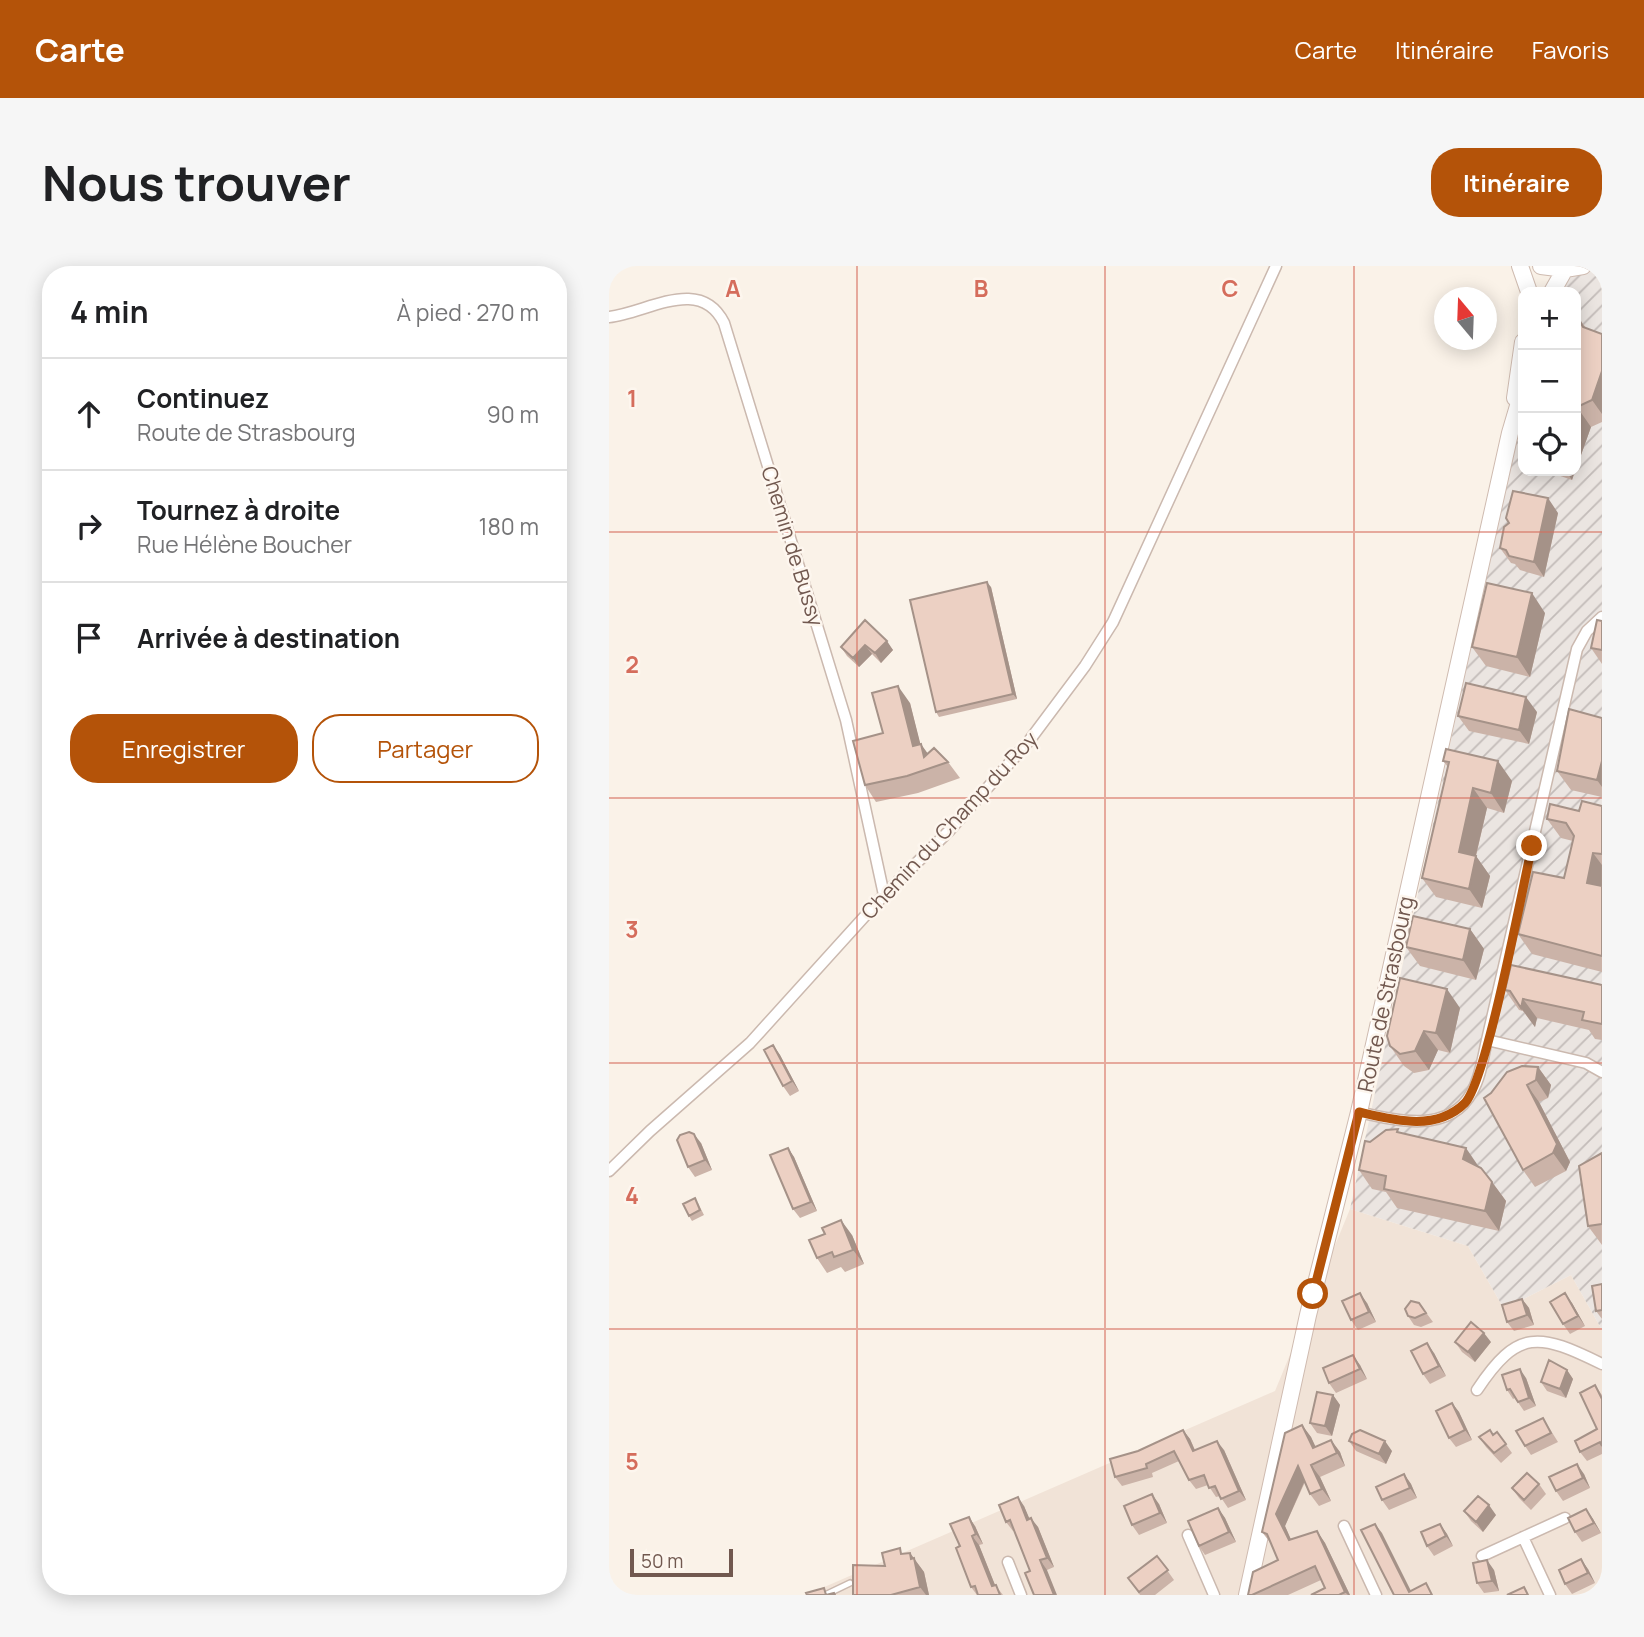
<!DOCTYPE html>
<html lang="fr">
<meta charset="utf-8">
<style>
body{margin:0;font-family:Manrope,sans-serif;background:#f6f6f6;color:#202124}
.controls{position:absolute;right:21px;top:21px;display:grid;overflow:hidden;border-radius:14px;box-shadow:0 4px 18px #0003}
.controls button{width:63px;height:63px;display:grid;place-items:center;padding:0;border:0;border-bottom:2px solid #e0e0e0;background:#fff;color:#202124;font:35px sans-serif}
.compass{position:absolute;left:825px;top:21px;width:63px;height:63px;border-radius:50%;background:#fff;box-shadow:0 4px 18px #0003;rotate:341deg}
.scale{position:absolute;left:21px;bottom:18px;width:103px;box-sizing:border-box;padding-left:7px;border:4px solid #71584f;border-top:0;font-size:19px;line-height:24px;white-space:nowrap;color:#71584f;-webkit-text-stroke:5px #fdf6ee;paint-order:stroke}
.stop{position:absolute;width:21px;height:21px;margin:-16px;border:5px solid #b45309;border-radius:50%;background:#fff}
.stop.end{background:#b45309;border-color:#fff;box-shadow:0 2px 7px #0008}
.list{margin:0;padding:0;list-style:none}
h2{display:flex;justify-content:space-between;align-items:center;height:91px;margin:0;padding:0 28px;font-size:30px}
h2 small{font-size:23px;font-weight:400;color:#757577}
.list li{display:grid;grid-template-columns:46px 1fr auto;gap:21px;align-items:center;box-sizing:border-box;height:112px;padding:0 28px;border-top:2px solid #e0e0e0}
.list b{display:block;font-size:26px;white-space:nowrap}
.list p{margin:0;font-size:23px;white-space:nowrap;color:#757577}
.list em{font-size:23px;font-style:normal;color:#757577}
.actions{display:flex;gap:14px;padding:21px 28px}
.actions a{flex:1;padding:16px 0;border:2px solid #b45309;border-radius:28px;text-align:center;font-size:24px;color:#b45309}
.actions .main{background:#b45309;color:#fff}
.icon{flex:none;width:38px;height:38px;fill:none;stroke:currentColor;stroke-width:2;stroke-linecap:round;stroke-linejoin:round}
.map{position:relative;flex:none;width:993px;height:1329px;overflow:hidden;border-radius:28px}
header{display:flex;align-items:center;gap:42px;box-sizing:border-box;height:98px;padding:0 35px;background:#b45309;color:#fff}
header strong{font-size:33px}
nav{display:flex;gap:38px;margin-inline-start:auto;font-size:24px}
.intro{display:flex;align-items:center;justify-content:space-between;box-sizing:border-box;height:168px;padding:0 42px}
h1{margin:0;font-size:49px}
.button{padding:18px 32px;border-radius:28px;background:#b45309;color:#fff;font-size:24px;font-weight:700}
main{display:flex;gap:42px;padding:0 42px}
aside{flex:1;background:#fff;border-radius:28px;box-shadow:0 4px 18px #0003}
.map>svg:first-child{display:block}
.residential{fill:#f1e3d7}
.industrial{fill:url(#industrial-furrows)}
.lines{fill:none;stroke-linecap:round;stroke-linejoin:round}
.lane-casing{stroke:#cbb9af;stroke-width:8}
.street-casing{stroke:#cbb9af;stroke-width:13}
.secondary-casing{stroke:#cfbbb0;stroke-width:18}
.lane{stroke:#fff;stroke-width:5}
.street{stroke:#fff;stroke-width:10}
.secondary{stroke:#fff;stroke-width:16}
.wall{fill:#cbb3a8}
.shaded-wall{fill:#a59288}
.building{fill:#ecd0c3;stroke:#a59288;stroke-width:2}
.route{stroke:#b45309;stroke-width:9}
.grid{fill:none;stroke:#d56d5c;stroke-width:2;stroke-opacity:0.55}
.labels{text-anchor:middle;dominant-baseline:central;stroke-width:5;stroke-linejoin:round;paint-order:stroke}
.street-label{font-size:21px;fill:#71584f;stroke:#fdf6ee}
.grid-label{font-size:23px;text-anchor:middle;font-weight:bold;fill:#d56d5c;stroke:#fdf6ee;stroke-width:5;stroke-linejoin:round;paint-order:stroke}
</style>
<header>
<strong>Carte</strong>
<nav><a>Carte</a><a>Itinéraire</a><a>Favoris</a></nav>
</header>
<div class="intro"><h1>Nous trouver</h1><a class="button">Itinéraire</a></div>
<main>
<aside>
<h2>4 min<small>À pied · 270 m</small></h2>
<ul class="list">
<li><svg class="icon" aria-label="ahead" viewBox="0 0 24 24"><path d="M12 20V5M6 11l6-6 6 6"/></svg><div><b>Continuez</b><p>Route de Strasbourg</p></div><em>90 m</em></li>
<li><svg class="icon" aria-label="right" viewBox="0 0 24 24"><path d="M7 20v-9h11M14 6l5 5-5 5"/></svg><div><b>Tournez à droite</b><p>Rue Hélène Boucher</p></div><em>180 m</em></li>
<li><svg class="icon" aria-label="arrive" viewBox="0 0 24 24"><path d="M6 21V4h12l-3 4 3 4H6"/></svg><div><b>Arrivée à destination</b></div></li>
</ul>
<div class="actions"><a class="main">Enregistrer</a><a>Partager</a></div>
</aside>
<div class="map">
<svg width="993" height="1329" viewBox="0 0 993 1329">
<defs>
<pattern id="industrial-furrows" width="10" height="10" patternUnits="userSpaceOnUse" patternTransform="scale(1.75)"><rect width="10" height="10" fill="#ebe5e1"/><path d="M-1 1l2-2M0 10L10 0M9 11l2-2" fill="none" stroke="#c3bcb9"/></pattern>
</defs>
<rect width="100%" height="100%" fill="#faf2e8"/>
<path class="residential" d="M 741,943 L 859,980 L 895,1043 L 962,1009 L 993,1064 L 993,1329 L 197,1329 L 666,1125 Z"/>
<path class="industrial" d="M 944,0 L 993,0 L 993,1064 L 962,1009 L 895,1043 L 859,980 L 741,943 L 914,140 L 914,205 L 967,205 L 967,26 L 939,26 Z"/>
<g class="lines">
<defs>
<path id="lane" d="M 216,1329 L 241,1317"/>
<path id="street" d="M 0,51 C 38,47 91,9 115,57 L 237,454 L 275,629
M 878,774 L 977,797 L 993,806
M 750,846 C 786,855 841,868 863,826 C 872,810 874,791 878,774 L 968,383 L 978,365 L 993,351
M 0,905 L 41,865 L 141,777 L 275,629 L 341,564 L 420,475 L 476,400 L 504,356 L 667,0
M 868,1124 C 909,1062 930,1067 993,1098
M 735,1260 L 767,1329
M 579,1269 L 605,1329
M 914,1271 L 941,1329
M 873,1290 L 956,1252
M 399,1296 L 412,1329"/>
<path id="secondary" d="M 911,0 L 920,26
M 932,0 L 956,3 L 974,0
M 943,26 L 956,3
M 906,132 L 914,76
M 638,1329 L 699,1049 L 750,846 L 901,167 L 914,123"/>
</defs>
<use href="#lane" class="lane-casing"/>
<use href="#street" class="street-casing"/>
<use href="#secondary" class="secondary-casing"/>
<use href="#lane" class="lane"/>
<use href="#street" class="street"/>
<use href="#secondary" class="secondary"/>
</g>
<path class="wall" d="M 967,48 L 977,62 L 993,68 L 993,156 L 982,161 L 967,203 Z
M 937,205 L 966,205 L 963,214 Z
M 949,247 L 935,311 L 911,304 L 906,298 L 902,297 L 891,282 Z
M 382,321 L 408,433 L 330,451 L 327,446 Z
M 936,347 L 921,411 L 877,400 L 863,381 Z
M 256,354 L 284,384 L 272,397 L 263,388 L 250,401 L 238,390 L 232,381 Z
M 993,355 L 993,398 L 982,382 Z
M 301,437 L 311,478 L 319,488 L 339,496 L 351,512 L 309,527 L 267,536 L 256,519 L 274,467 Z
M 928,446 L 920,478 L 860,465 L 849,450 Z
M 993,452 L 993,531 L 962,524 L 948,505 Z
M 834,495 L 903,515 L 895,547 L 878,542 L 867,590 L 881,610 L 873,642 L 827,631 L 813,612 L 839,501 Z
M 993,540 L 993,706 L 923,688 L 909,668 L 955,612 L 964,575 L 952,572 L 938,553 Z
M 861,663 L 875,683 L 867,714 L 811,700 L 797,681 Z
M 993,719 L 993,774 L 986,773 L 980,764 L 928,752 L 926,761 L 914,745 L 910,744 L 896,724 Z
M 851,742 L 841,787 L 829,784 L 820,804 L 805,807 L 795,800 L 781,780 Z
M 164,779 L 171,789 L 190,825 L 181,830 L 174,820 Z
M 929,801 L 942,819 L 939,832 L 930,836 L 961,896 L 957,905 L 926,921 L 914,904 L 875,832 Z
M 792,867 L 870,901 L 883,916 L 897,935 L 890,965 L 788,942 L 777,926 L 763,923 L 750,904 L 761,876 Z
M 92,877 L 103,904 L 86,911 L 79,901 Z
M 179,882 L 185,891 L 208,945 L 191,952 L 184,943 Z
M 993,887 L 993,979 L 979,960 Z
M 89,937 L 95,949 L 83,955 L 80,950 Z
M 243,969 L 255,998 L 236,1006 L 232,1001 L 218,1007 L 208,992 Z
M 993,1018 L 993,1053 L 987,1045 Z
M 913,1033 L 920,1042 L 925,1059 L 905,1065 L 898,1056 Z
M 758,1037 L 767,1056 L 749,1064 L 742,1054 Z
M 810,1037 L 824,1056 L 812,1061 L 805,1059 L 799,1050 Z
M 963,1037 L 976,1060 L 961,1068 L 954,1058 Z
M 846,1076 L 882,1076 L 866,1096 L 853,1086 Z
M 825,1087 L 837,1110 L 821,1118 L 814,1108 Z
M 751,1099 L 758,1113 L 727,1127 L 720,1117 Z
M 958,1104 L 964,1113 L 957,1132 L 938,1125 L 932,1116 Z
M 917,1112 L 927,1140 L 915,1145 L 906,1132 L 904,1133 L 898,1124 Z
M 986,1119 L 993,1129 L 993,1188 L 978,1195 L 971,1186 L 988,1163 Z
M 724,1129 L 731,1139 L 723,1170 L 708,1167 L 701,1157 Z
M 843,1137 L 850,1146 L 863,1174 L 847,1181 L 840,1172 Z
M 934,1152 L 949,1176 L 922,1189 L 916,1180 Z
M 693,1159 L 702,1171 L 706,1181 L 722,1174 L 731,1186 L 736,1200 L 711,1211 L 722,1235 L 710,1240 L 701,1228 L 696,1216 L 676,1260 L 682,1274 L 708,1265 L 716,1277 L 741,1329 L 702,1329 L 716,1322 L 712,1314 L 679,1329 L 639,1329 L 669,1294 L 663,1279 L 653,1266 Z
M 574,1164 L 581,1173 L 586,1184 L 615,1184 L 637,1234 L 619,1242 L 611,1230 L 607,1231 L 599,1219 L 587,1223 L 580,1214 L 570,1195 L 543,1207 L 544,1211 L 513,1220 L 506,1211 L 529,1185 Z
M 888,1166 L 903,1187 L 892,1197 L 877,1181 L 870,1171 L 884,1169 Z
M 740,1175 L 783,1185 L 777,1198 L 747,1185 Z
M 795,1208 L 802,1218 L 808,1232 L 780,1244 L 773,1234 Z
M 975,1208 L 981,1222 L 954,1235 L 947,1225 Z
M 930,1218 L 937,1228 L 922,1244 L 910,1232 L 903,1222 Z
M 550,1238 L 558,1257 L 530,1269 L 523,1259 Z
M 415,1240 L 420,1253 L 429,1261 L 445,1301 L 438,1304 L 421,1305 L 405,1265 L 404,1265 L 397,1256 Z
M 609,1242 L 616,1252 L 627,1276 L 596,1289 L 590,1280 Z
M 977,1243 L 984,1253 L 992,1267 L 973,1276 L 966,1266 Z
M 855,1245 L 887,1249 L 874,1266 L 862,1255 Z
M 831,1258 L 838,1268 L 844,1280 L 825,1290 L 818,1280 Z
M 366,1260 L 374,1278 L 370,1279 L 386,1319 L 394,1329 L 368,1329 L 362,1321 L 351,1280 Z
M 301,1287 L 315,1306 L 320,1329 L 244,1329 L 276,1300 L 295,1288 Z
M 548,1290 L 565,1314 L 546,1329 L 531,1329 L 519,1312 Z
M 979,1303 L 986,1317 L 963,1328 L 956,1318 Z
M 885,1304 L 890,1325 L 875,1327 L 868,1317 Z"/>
<path class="shaded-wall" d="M 993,105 L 993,148 L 983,134 Z
M 968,141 L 982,161 L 967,203 L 967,145 Z
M 957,205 L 966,205 L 963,214 Z
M 939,232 L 949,247 L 935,311 L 925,296 Z
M 378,316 L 382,321 L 408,433 L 404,428 Z
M 923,327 L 936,347 L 921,411 L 908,391 Z
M 278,375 L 284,384 L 272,397 L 266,387 Z
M 256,379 L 263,388 L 250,401 L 244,392 Z
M 289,420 L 301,437 L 316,496 L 304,480 Z
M 917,431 L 928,446 L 920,478 L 910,464 Z
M 312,478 L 324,495 L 315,491 Z
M 889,495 L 903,515 L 895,547 L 882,527 Z
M 993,495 L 993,521 L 988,514 Z
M 864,522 L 878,542 L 863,606 L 850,586 Z
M 984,587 L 993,599 L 993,629 L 978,617 Z
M 867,590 L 881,610 L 873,642 L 860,623 Z
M 861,663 L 875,683 L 867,714 L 854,694 Z
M 838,723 L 851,742 L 841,787 L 827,767 Z
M 914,733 L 928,752 L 926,761 L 912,742 Z
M 815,765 L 829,784 L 820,804 L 806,785 Z
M 164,779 L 171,789 L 190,825 L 183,815 Z
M 929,801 L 942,819 L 939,832 L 927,814 Z
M 918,819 L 930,836 L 961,896 L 957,905 L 944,887 Z
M 85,868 L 92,877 L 103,904 L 96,894 Z
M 179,882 L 185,891 L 208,945 L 202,936 Z
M 857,882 L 870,901 L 854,893 Z
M 883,916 L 897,935 L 890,965 L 876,945 Z
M 232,954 L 243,969 L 255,998 L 244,984 Z
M 751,1027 L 758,1037 L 767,1056 L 760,1046 Z
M 956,1027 L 963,1037 L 976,1060 L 969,1050 Z
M 913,1033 L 920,1042 L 925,1059 L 918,1049 Z
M 875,1067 L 882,1076 L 866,1096 L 859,1086 Z
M 818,1077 L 825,1087 L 837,1110 L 830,1100 Z
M 744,1089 L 751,1099 L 758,1113 L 751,1103 Z
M 911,1103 L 917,1112 L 927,1140 L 920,1132 Z
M 958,1104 L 964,1113 L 957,1132 L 951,1123 Z
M 724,1129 L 731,1139 L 723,1170 L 716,1160 Z
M 843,1137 L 850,1146 L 863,1174 L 856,1164 Z
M 693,1159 L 702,1171 L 713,1194 L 704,1182 Z
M 574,1164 L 581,1173 L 590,1194 L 584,1185 Z
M 722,1174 L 731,1186 L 736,1200 L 728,1187 Z
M 608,1175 L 615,1184 L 637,1234 L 630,1225 Z
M 776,1175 L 783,1185 L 777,1198 L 770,1188 Z
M 968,1198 L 975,1208 L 981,1222 L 974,1212 Z
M 702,1199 L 711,1211 L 722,1235 L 713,1223 Z
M 689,1200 L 697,1212 L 676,1260 L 688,1287 L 680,1274 L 667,1248 Z
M 795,1208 L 802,1218 L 808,1232 L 801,1222 Z
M 543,1228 L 550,1238 L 558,1257 L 551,1247 Z
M 409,1231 L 415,1240 L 425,1263 L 418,1254 Z
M 880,1239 L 887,1249 L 874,1266 L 867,1256 Z
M 609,1242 L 616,1252 L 627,1276 L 620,1266 Z
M 977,1243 L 984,1253 L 992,1267 L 985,1257 Z
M 360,1251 L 366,1260 L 374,1278 L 367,1268 Z
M 422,1252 L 429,1261 L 445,1301 L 438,1292 Z
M 766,1258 L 773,1267 L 804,1329 L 800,1326 Z
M 831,1258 L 838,1268 L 844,1280 L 837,1270 Z
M 708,1265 L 716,1277 L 741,1329 L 739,1329 L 736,1326 Z
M 363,1270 L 370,1279 L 390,1329 L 383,1320 Z
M 301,1287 L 315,1306 L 320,1329 L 317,1329 L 311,1321 Z
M 972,1293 L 979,1303 L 986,1317 L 979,1307 Z
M 431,1294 L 438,1304 L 448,1329 L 445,1329 Z
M 878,1294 L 885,1304 L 890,1325 L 883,1315 Z"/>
<path class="building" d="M 967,48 L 974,61 L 993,68 L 993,105 L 983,134 L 968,141 L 967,145 Z
M 904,225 L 939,232 L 925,296 L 900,290 L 897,284 L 891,282 L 895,261 L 900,257 L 897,252 Z
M 378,316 L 404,428 L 327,446 L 301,334 Z
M 878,317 L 923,327 L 908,391 L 863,381 Z
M 256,354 L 278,375 L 266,387 L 256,379 L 244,392 L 232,381 Z
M 988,354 L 993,355 L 993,384 L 982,382 Z
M 857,417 L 917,431 L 910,464 L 849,450 Z
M 289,420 L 304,480 L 312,478 L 315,491 L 325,482 L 339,496 L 298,510 L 256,519 L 244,475 L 274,467 L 263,427 Z
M 960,443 L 993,452 L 993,495 L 988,514 L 948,505 Z
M 837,483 L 889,495 L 882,527 L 864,522 L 850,586 L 867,590 L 860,623 L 813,612 L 840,496 L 834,495 Z
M 973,535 L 993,540 L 993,588 L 984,587 L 978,617 L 993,620 L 993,690 L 909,668 L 924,606 L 955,612 L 965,570 L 957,557 L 938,553 L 941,538 L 970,545 Z
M 804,650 L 861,663 L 854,694 L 797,681 Z
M 902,699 L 993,719 L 993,758 L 973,754 L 975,746 L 914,733 L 912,742 L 901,725 L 896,724 Z
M 791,712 L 838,723 L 827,767 L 815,765 L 806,785 L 791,788 L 781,780 L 778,770 Z
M 164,779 L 183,815 L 174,820 L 155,784 Z
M 913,800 L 929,801 L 927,814 L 918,819 L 948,878 L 944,887 L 914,904 L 875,832 L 882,827 L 898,806 Z
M 789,863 L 788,866 L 857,882 L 854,893 L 872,902 L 883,916 L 876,945 L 775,923 L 777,910 L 750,904 L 756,875 L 761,876 L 777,864 Z
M 80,866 L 85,868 L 96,894 L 79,901 L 68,874 L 71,869 Z
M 179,882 L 202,936 L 184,943 L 161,889 Z
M 993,887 L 993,958 L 979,960 L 970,900 Z
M 86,932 L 91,944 L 80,950 L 74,938 Z
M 232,954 L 244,984 L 225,991 L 223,986 L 208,992 L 200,974 L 216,968 L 213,962 Z
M 993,1018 L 993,1044 L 987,1045 L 983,1020 Z
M 751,1027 L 760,1046 L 742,1054 L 733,1035 Z
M 956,1027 L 969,1050 L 954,1058 L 941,1036 Z
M 913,1033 L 918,1049 L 898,1056 L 893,1039 Z
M 802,1035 L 810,1037 L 817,1047 L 806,1052 L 799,1050 L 796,1043 Z
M 862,1056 L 875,1067 L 859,1086 L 846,1076 Z
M 818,1077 L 830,1100 L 814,1108 L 802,1085 Z
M 744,1089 L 751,1103 L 720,1117 L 714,1102 Z
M 940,1094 L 958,1104 L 951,1123 L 932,1116 Z
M 911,1103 L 920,1132 L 909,1136 L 901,1123 L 898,1124 L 893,1109 Z
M 986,1119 L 993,1133 L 993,1180 L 991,1176 L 971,1186 L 966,1175 L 988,1163 L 971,1127 Z
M 708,1126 L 724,1129 L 716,1160 L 701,1157 Z
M 843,1137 L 856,1164 L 840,1172 L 827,1145 Z
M 934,1152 L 942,1167 L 916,1180 L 907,1165 Z
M 693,1159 L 704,1182 L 722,1174 L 728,1187 L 702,1199 L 713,1223 L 701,1228 L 689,1200 L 667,1248 L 680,1274 L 708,1265 L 736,1326 L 730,1329 L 702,1329 L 716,1322 L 706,1300 L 643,1329 L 639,1329 L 644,1306 L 669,1294 L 658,1268 L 653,1266 L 676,1167 Z
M 574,1164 L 584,1185 L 608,1175 L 630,1225 L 612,1233 L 606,1220 L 600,1222 L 595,1209 L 580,1214 L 565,1185 L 537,1198 L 538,1202 L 506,1211 L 501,1193 L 529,1185 Z
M 751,1164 L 776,1175 L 770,1188 L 740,1175 L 743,1168 Z
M 881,1164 L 884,1169 L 888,1166 L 897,1178 L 885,1187 L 870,1171 Z
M 968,1198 L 974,1212 L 947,1225 L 940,1211 Z
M 918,1207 L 930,1218 L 915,1234 L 903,1222 Z
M 795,1208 L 801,1222 L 773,1234 L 767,1221 Z
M 543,1228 L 551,1247 L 523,1259 L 515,1240 Z
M 869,1230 L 880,1239 L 867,1256 L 855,1245 Z
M 409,1231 L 418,1254 L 422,1252 L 438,1292 L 431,1294 L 445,1329 L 425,1329 L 416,1307 L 421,1305 L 401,1254 L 397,1256 L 390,1239 Z
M 609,1242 L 620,1266 L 590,1280 L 579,1255 Z
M 977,1243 L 985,1257 L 966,1266 L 959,1252 Z
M 360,1251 L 367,1268 L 363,1270 L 383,1320 L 387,1319 L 391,1329 L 369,1329 L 366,1320 L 362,1321 L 347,1282 L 351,1280 L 341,1258 Z
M 766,1258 L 800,1326 L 817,1317 L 823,1329 L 785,1329 L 752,1264 Z
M 831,1258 L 837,1270 L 818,1280 L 812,1266 Z
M 291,1282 L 292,1288 L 301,1287 L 302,1293 L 305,1292 L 311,1321 L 282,1329 L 244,1329 L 244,1299 L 276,1300 L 273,1287 Z
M 548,1290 L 559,1304 L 530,1326 L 519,1312 Z
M 972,1293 L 979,1307 L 956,1318 L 950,1304 Z
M 878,1294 L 883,1315 L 868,1317 L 864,1297 Z
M 915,1321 L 919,1329 L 898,1329 Z
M 215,1322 L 217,1329 L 225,1327 L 226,1329 L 198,1329 L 197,1327 Z
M 992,1322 L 993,1329 L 985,1329 L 984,1327 Z"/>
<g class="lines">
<path class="route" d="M 704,1028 L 750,846 C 784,854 827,866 856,837 C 878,813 913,624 923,580"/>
</g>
<path class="grid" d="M 248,0 L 248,1329M 496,0 L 496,1329M 745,0 L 745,1329M 0,266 L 993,266M 0,532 L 993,532M 0,797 L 993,797M 0,1063 L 993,1063"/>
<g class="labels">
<g class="street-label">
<text transform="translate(184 280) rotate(73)">Chemin de Bussy</text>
<text transform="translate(340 559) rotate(-47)">Chemin du Champ du Roy</text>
<text transform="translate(776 728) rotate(-78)">Route de Strasbourg</text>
</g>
</g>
<g class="grid-label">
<text x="124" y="31">A</text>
<text x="372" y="31">B</text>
<text x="621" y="31">C</text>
<text x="23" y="141">1</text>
<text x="23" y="407">2</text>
<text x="23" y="672">3</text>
<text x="23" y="938">4</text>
<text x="23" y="1204">5</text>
</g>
</svg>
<div class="controls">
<button>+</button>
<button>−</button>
<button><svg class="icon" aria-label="locate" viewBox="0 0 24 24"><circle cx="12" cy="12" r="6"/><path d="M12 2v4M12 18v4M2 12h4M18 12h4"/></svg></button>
</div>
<svg class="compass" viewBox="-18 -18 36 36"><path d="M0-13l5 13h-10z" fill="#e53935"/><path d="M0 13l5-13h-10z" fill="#757577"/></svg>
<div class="scale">50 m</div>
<div class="stop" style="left:704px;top:1028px"></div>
<div class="stop end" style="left:923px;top:580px"></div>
</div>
</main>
